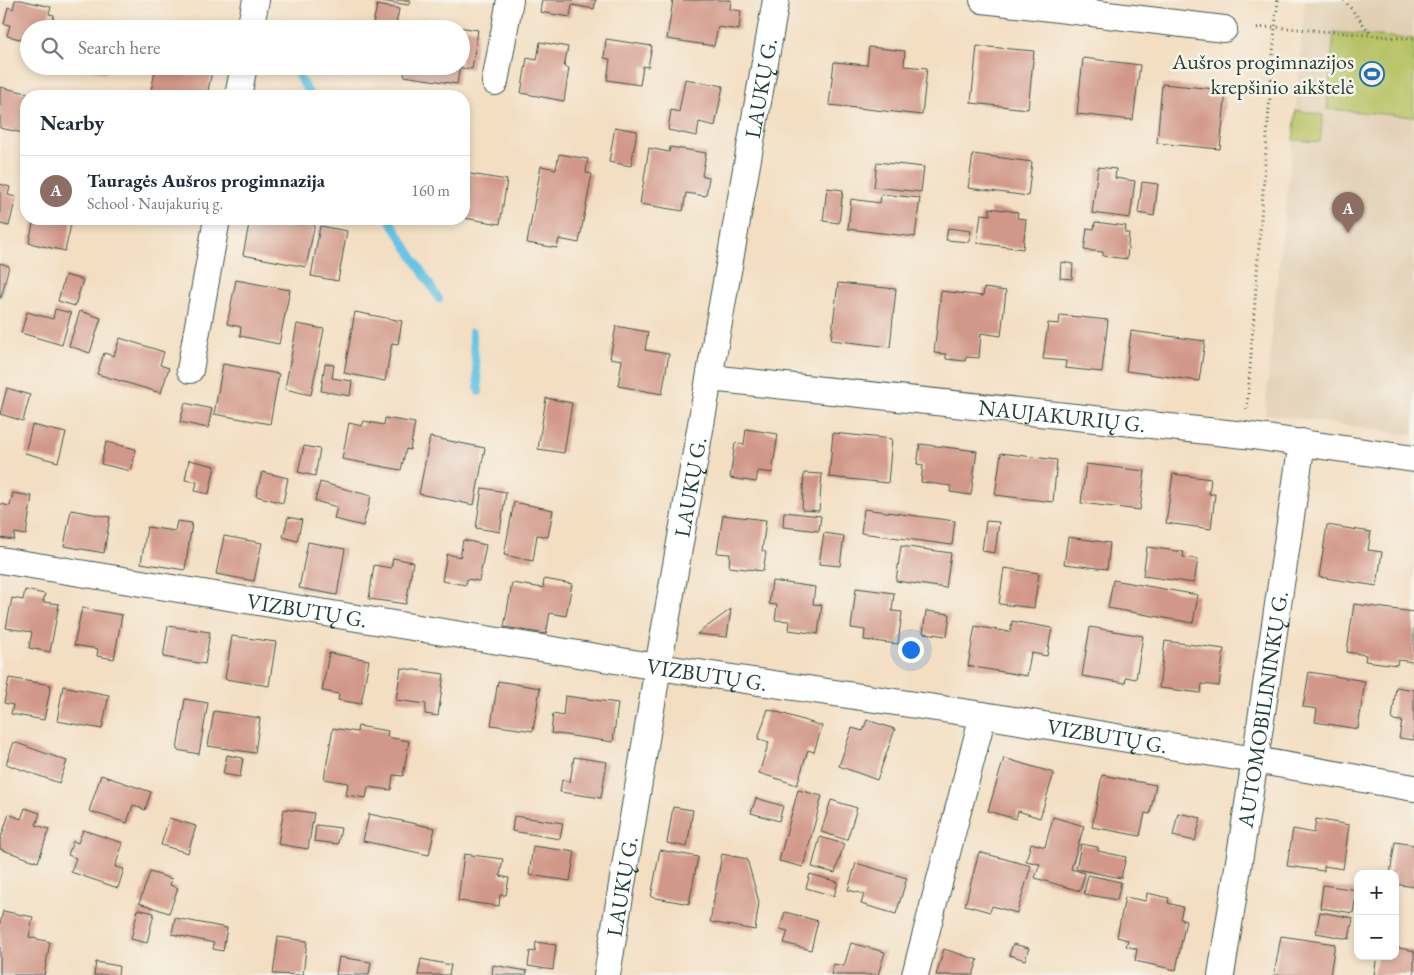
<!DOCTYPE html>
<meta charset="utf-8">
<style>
body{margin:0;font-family:"EB Garamond",serif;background:#f2f2f3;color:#1f2937}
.controls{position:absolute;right:15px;bottom:15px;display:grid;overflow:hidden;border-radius:10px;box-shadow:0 2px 8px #0003}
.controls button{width:45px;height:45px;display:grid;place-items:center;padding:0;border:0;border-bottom:1px solid #e0e1e3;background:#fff;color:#1f2937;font:25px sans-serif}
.you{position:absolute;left:910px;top:649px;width:18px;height:18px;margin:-12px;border:4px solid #fff;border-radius:50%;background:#1a73e8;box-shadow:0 0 0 8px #1a73e833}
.badge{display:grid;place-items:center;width:32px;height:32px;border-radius:50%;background:#1f6fb2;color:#fff;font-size:16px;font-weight:700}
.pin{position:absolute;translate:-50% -41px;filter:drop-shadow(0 1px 2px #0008)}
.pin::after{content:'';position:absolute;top:26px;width:18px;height:15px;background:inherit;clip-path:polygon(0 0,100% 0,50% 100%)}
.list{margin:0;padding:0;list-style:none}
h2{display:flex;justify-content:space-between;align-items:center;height:65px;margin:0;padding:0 20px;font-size:21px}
h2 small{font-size:16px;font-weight:400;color:#747a83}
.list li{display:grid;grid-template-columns:32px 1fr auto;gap:15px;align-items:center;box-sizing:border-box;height:70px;padding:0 20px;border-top:1px solid #e0e1e3}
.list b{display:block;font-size:19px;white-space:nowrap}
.list p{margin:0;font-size:16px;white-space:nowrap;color:#747a83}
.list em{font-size:16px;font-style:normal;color:#747a83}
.icon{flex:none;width:28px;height:28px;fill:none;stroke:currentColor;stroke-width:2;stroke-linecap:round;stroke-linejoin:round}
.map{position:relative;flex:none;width:1414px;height:975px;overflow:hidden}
.search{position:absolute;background:#fff;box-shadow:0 2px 8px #0003;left:20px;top:20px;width:450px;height:55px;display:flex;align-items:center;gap:12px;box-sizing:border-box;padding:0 18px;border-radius:28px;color:#747a83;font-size:19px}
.panel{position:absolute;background:#fff;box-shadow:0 2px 8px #0003;left:20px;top:90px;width:450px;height:135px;border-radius:20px}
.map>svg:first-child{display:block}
.built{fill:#e1ceb3}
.green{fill:#b6c264;stroke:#6a804c}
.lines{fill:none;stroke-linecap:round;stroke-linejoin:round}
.stream{stroke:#66c5e4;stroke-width:8}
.building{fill:#d19788}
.minor-casing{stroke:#3f5549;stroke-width:28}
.path{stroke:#3f5549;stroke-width:3;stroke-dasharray:1 4;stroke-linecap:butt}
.minor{stroke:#fff;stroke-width:26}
.labels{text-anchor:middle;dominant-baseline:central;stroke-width:5;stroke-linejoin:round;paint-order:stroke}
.poi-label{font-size:22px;fill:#1f3d34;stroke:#f7f3e8;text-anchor:end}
.street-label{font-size:22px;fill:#1f3d34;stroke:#f7f3e8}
</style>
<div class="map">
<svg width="1414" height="975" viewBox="0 0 1414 975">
<rect width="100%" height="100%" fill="#f7f3e8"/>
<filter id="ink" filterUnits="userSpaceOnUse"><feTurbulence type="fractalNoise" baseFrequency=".02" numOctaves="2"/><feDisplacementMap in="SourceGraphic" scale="10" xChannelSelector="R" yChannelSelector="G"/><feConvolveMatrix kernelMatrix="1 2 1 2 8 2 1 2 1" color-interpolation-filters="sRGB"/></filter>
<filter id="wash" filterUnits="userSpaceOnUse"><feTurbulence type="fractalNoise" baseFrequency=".0096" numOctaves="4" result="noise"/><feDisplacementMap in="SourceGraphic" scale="20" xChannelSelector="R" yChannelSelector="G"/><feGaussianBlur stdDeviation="1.12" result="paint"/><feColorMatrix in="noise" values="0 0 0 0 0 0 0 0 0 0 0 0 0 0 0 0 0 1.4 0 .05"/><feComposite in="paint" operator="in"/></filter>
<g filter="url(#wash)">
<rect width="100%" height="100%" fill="#f3dec2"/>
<path class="built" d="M 1305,0 L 1414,0 L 1414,435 L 1265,414 L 1272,326 L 1293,140 Z"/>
<path class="green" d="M 1334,32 L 1414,39 L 1414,117 L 1327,109 Z
M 1296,110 L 1323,115 L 1320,142 L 1293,140 Z"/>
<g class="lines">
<path class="stream" d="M 292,66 L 311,96
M 389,219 L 439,299
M 472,332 L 479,392"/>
</g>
<g id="blocks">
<path class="building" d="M 15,0 L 21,0 L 51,7 L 49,14 L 54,15 L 51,29 L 29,29 L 29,41 L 7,36 L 10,25 L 4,24 L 8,7 L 13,9 Z
M 381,0 L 410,0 L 409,5 L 381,1 Z
M 542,0 L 596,0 L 594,9 L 572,5 L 570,17 L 540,12 Z
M 673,0 L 731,0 L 730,9 L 741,11 L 739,30 L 718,27 L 714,46 L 667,39 Z
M 377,5 L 399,9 L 395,29 L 372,29 Z
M 425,22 L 478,30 L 472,69 L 461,68 L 461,29 L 424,29 Z
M 606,39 L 652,46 L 648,67 L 643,66 L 640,85 L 607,80 L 610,59 L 604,58 Z
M 540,42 L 568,47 L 564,67 L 569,68 L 564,101 L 521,93 L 527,58 L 537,60 Z
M 977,46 L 1034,51 L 1028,109 L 971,103 Z
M 869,47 L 905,51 L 904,66 L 927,68 L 922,115 L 829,105 L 834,62 L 867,65 Z
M 1083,58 L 1140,65 L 1133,120 L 1077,114 Z
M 81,66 L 107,66 L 106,73 Z
M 156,66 L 213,66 L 207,96 L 150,96 Z
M 406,66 L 460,66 L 457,84 L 404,76 Z
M 685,79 L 723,86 L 715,126 L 699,122 L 697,136 L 668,130 L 671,110 L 679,112 Z
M 1162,84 L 1226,90 L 1220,149 L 1157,143 Z
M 0,87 L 32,94 L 31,96 L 26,96 L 26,119 L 23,133 L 0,128 Z
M 615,127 L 637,131 L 631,166 L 609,162 Z
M 670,147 L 706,153 L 702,176 L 709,177 L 706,196 L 686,193 L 683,211 L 640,204 L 649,148 L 669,152 Z
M 559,154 L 588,159 L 586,173 L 592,174 L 579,243 L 559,239 L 557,248 L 527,243 L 541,166 L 556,169 Z
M 973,154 L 1032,162 L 1028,196 L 968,188 Z
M 877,162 L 924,167 L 921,192 L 874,187 Z
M 1098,167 L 1116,169 L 1115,178 L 1135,181 L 1130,218 L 1092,213 Z
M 464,173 L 507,180 L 500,224 L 464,218 Z
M 1142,182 L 1158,184 L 1154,216 L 1138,213 Z
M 0,184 L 10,187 L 8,195 L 16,197 L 9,226 L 0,224 Z
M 827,188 L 843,190 L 839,223 L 823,221 Z
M 881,194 L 920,198 L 915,237 L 848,229 L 851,199 L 880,203 Z
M 990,208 L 1018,212 L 1017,218 L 1026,219 L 1023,249 L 977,243 L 981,214 L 990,215 Z
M 34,219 L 72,220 L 65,251 L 29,243 Z
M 250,219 L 316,219 L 306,267 L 243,255 Z
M 1095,222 L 1126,226 L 1125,233 L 1129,233 L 1127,259 L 1103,256 L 1103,252 L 1084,250 L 1087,228 L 1094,229 Z
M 320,226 L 347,231 L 338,281 L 311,276 Z
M 948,228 L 971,231 L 969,242 L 946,240 Z
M 1061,262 L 1073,264 L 1072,279 L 1060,278 Z
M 0,263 L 9,266 L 1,298 L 0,298 Z
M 65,275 L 83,280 L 75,306 L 58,301 Z
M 236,280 L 290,290 L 279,344 L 240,336 L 241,327 L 227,324 Z
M 838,283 L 896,289 L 890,347 L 831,340 Z
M 984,288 L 1006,291 L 1001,336 L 981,333 L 979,358 L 966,357 L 965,361 L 946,359 L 946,354 L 934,353 L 941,291 L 983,296 Z
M 55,309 L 71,313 L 62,345 L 21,333 L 27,312 L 53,319 Z
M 80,311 L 101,318 L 90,353 L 69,346 Z
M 355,312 L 402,321 L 398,344 L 392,343 L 385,381 L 344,373 Z
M 1060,315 L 1108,320 L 1102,372 L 1065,368 L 1066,361 L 1043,359 L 1048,323 L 1059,324 Z
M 297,324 L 324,329 L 311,395 L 285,389 Z
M 616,326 L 648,332 L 645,350 L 669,354 L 662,394 L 618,386 L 622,360 L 610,358 Z
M 1131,331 L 1205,341 L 1199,381 L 1126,371 Z
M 120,338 L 164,352 L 160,365 L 169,368 L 161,393 L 97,374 L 104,353 L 114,356 Z
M 223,364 L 279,374 L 270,424 L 214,414 Z
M 325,364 L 334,365 L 332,378 L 352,381 L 350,396 L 321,391 Z
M 7,388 L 30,395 L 23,421 L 0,414 Z
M 546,398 L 572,403 L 564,453 L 538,449 Z
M 185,403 L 212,409 L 208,428 L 180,422 Z
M 385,418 L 415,423 L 410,450 L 406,449 L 401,470 L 342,459 L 349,423 L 362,426 L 364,421 L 384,425 Z
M 32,425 L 66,433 L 58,462 L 25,453 Z
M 746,429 L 778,434 L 772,473 L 758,471 L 756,482 L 730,478 L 735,443 L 744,445 Z
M 833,433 L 892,439 L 888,483 L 829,477 Z
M 430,437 L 485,448 L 474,505 L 419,494 Z
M 106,442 L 136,449 L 131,471 L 101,464 Z
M 920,444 L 977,451 L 971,495 L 950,492 L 951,486 L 921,482 L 923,465 L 917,464 Z
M 304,446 L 320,449 L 315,476 L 298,472 Z
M 1001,453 L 1057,460 L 1053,502 L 995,495 Z
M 189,460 L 215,466 L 209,494 L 195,491 L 197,482 L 185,480 Z
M 1086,464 L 1145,471 L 1140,510 L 1081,503 Z
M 262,472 L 288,478 L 283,503 L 256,496 Z
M 804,473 L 822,474 L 819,511 L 802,510 Z
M 1173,474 L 1211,479 L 1209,494 L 1215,494 L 1211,529 L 1166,523 Z
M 320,482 L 371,496 L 363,526 L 334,519 L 337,507 L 315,501 Z
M 482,488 L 506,492 L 500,532 L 476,528 Z
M 13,493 L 32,496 L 26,535 L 15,533 L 14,540 L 0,538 L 0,504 L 10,506 Z
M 514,502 L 553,510 L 548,537 L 537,535 L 533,561 L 504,555 Z
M 864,509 L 955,521 L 952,545 L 861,533 Z
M 71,510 L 110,517 L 104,553 L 64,546 Z
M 784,512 L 821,516 L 819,531 L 783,527 Z
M 723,515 L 766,520 L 762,551 L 766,552 L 763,571 L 729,567 L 730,554 L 717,553 Z
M 288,517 L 302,520 L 297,541 L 283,537 Z
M 177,521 L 192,523 L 185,570 L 141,563 L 147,527 L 175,531 Z
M 986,521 L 999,522 L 995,553 L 982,551 Z
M 1327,525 L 1371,532 L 1368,550 L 1382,552 L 1377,586 L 1319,577 Z
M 824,533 L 844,536 L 840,566 L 819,564 Z
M 224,536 L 262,543 L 254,581 L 216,574 Z
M 1068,537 L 1110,543 L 1107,569 L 1064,564 Z
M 463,540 L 486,545 L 479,581 L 467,579 L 466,585 L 442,581 L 447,554 L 460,557 Z
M 308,542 L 345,549 L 337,595 L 299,588 Z
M 901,546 L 951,553 L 946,588 L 896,581 Z
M 1147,547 L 1184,552 L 1183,557 L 1198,559 L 1194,583 L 1143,576 Z
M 393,558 L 413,562 L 406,604 L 369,599 L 374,565 L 391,568 Z
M 1004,568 L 1039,573 L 1034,608 L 999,604 Z
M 544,579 L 572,584 L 566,616 L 550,613 L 546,634 L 504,627 L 512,583 L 543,588 Z
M 1113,580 L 1198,595 L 1193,623 L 1108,608 Z
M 772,581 L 815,587 L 813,604 L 822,605 L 818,634 L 789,630 L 790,621 L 775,620 L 777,605 L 769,604 Z
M 856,588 L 894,593 L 892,611 L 902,612 L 898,644 L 864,640 L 865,630 L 851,628 Z
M 25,590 L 45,594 L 43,602 L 59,604 L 50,652 L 29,648 L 32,632 L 6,628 L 12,598 L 23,600 Z
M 1354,604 L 1414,612 L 1414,662 L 1398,660 L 1397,665 L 1365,661 L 1366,655 L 1347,652 Z
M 82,608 L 122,615 L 114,659 L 97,656 L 98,649 L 74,645 Z
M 731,609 L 727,637 L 697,634 Z
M 926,611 L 950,614 L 947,636 L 923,633 Z
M 1012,621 L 1052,628 L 1047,656 L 1031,653 L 1027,676 L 968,666 L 975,626 L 1010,632 Z
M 168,626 L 210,632 L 205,664 L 163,657 Z
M 1090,627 L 1143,636 L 1136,679 L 1126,677 L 1125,683 L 1082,676 Z
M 232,636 L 276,642 L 269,686 L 225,679 Z
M 1165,641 L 1224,649 L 1219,686 L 1202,684 L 1201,693 L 1159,688 Z
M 329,653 L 369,660 L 361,704 L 338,700 L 339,694 L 322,691 Z
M 401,668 L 444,674 L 438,716 L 425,714 L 426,704 L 396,700 Z
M 1309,672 L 1365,681 L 1358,729 L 1315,722 L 1317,709 L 1303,707 Z
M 9,678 L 51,685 L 44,720 L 11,714 L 13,705 L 4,703 Z
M 498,681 L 540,688 L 533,731 L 491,725 Z
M 63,686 L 109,695 L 102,729 L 57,721 Z
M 1396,687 L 1414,690 L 1414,740 L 1399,738 L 1402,721 L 1392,720 Z
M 565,696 L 618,703 L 613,742 L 551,733 L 553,714 L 563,716 Z
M 185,699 L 208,703 L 199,754 L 177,750 Z
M 768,709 L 822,726 L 814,752 L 808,750 L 797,785 L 759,773 L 769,742 L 758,739 Z
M 214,711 L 260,718 L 255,753 L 208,746 Z
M 867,720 L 895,729 L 877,780 L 839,766 L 852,728 L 863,731 Z
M 358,726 L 388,731 L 387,737 L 409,741 L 403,776 L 393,775 L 391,790 L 368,787 L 366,798 L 346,795 L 348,783 L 324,779 L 333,728 L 357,732 Z
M 14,742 L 67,761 L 59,783 L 6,764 Z
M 227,755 L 243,758 L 240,777 L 223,774 Z
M 574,757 L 607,762 L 601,798 L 560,792 L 562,780 L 570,782 Z
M 1004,758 L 1054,773 L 1040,818 L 1018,811 L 1016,819 L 988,811 Z
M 101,775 L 151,792 L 145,810 L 133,805 L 127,823 L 89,811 Z
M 1102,775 L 1156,785 L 1150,814 L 1145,813 L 1140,836 L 1092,827 Z
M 798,790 L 822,796 L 803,867 L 779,861 Z
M 756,798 L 783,806 L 779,821 L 751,813 Z
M 831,800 L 857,808 L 847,840 L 821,832 Z
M 673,807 L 693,810 L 687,847 L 667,843 Z
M 25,808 L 40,813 L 36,825 L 49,829 L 38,862 L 0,849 L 0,840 L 9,814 L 21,819 Z
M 284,809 L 314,813 L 308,849 L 278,844 Z
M 1178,813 L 1201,818 L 1195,841 L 1173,836 Z
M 369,814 L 435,828 L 429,855 L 363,841 Z
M 514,816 L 563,823 L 560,839 L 512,831 Z
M 1053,817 L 1084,826 L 1071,869 L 1085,873 L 1080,891 L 1035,878 L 1040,864 L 1026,861 L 1031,843 L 1045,847 Z
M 169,818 L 196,826 L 188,853 L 161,845 Z
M 1316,819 L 1349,825 L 1343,869 L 1324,866 L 1324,871 L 1287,866 L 1293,829 L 1314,833 Z
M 316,825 L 341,828 L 338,844 L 314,841 Z
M 83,830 L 123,843 L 115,867 L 124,869 L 118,888 L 71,872 L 76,858 L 68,855 L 73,841 L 78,843 Z
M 820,837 L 844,844 L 835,873 L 812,867 Z
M 1395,842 L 1414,845 L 1414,887 L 1395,884 L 1395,874 L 1390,874 Z
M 1081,844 L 1098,847 L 1098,851 L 1126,857 L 1121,878 L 1076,869 Z
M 533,846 L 575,852 L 570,881 L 529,875 Z
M 660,850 L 698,857 L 689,904 L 651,897 Z
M 979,852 L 1031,866 L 1017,913 L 992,906 L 990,912 L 965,905 Z
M 464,854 L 503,859 L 500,876 L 509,878 L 506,895 L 500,895 L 499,906 L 458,901 Z
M 722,854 L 747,859 L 759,902 L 755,930 L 710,922 Z
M 856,863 L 907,878 L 896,914 L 861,904 L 864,894 L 848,890 Z
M 150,872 L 172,879 L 170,885 L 178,888 L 169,913 L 139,903 Z
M 810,874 L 838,882 L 834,896 L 806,888 Z
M 1088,875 L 1121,882 L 1117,900 L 1084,894 Z
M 1323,885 L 1357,890 L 1353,913 L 1320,908 Z
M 1147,893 L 1169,898 L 1168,903 L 1183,907 L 1180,919 L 1186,920 L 1176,970 L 1135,961 L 1137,949 L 1126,946 L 1128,940 L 1117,937 L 1125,897 L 1146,901 Z
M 138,909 L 154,913 L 147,943 L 131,939 Z
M 3,911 L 33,917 L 29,937 L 50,942 L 44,975 L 0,975 L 0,924 Z
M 785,912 L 818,921 L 811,950 L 784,943 L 788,931 L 780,929 Z
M 1320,912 L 1353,918 L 1349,939 L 1316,933 Z
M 175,918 L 227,928 L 223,951 L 213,949 L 214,943 L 172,934 Z
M 1281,936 L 1335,944 L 1330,975 L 1274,975 Z
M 278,937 L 307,941 L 303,975 L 273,974 Z
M 536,942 L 556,945 L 553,970 L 528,966 L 530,951 L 535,952 Z
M 851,943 L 885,952 L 878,975 L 831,975 L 834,964 L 844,966 Z
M 1013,944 L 1029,948 L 1025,960 L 1009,955 Z
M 1395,947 L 1414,951 L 1414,975 L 1374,975 L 1377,956 L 1395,956 Z
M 944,949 L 978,960 L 973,975 L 936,975 Z
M 339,957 L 371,962 L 369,975 L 336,975 Z
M 421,959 L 451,965 L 449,975 L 418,975 Z
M 96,962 L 119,966 L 118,975 L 94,975 Z
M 493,965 L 527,971 L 526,975 L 492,975 Z"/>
</g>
</g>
<g filter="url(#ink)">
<use href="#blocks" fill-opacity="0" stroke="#3f5549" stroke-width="1"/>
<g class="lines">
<defs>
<g id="minor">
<path d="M 983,0 L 1224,29"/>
<path d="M 250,29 L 256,0"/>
<path d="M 495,82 L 510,0"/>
<path d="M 238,96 L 244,66"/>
<path d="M 190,370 L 217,219"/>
<path id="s1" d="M 710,378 L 1245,435 L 1414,459"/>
<path id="s2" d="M 0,560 L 658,667 L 983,715 L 1255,760 L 1414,788"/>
<path id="s3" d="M 607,975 L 658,667 L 776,0"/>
<path d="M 915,975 L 983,715"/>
<path id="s4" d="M 1221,975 L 1255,760 L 1302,442"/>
</g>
</defs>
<use href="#minor" class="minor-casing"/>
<path class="path" d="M 1278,0 L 1275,27 L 1414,39
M 1344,0 L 1372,35
M 1247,409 L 1275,27 L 1249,28"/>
<use href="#minor" class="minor"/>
</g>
</g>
<defs>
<symbol id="stadium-ring" viewBox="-11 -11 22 22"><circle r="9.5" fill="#f7f3e8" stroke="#1f6fb2" stroke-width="1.5"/><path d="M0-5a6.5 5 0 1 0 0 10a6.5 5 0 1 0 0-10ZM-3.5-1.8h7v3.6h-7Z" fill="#1f6fb2"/></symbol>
</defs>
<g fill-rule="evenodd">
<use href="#stadium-ring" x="1358" y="60" width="28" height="28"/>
</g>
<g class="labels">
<g class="poi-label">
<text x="1354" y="61">Aušros progimnazijos<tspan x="1354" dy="25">krepšinio aikštelė</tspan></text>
</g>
<g class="street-label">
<text stroke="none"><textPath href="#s3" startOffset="900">LAUKŲ G.</textPath></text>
<text stroke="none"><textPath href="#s1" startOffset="354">NAUJAKURIŲ G.</textPath></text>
<text stroke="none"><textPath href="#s3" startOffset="495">LAUKŲ G.</textPath></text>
<text stroke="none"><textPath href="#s2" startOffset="311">VIZBUTŲ G.</textPath></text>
<text stroke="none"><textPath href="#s2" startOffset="716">VIZBUTŲ G.</textPath></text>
<text stroke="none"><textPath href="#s4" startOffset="269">AUTOMOBILININKŲ G.</textPath></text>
<text stroke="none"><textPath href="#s2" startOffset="1121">VIZBUTŲ G.</textPath></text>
<text stroke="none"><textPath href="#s3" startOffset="90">LAUKŲ G.</textPath></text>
</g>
</g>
</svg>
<div class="controls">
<button>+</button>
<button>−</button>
</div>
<div class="you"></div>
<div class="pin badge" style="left:1348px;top:233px;background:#8d6e63">A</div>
<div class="search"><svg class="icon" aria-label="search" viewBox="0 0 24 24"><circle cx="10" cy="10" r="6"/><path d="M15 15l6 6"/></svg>Search here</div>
<section class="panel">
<h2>Nearby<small></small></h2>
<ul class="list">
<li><span class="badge" style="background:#8d6e63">A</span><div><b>Tauragės Aušros progimnazija</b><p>School · Naujakurių g.</p></div><em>160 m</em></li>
</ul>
</section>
</div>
